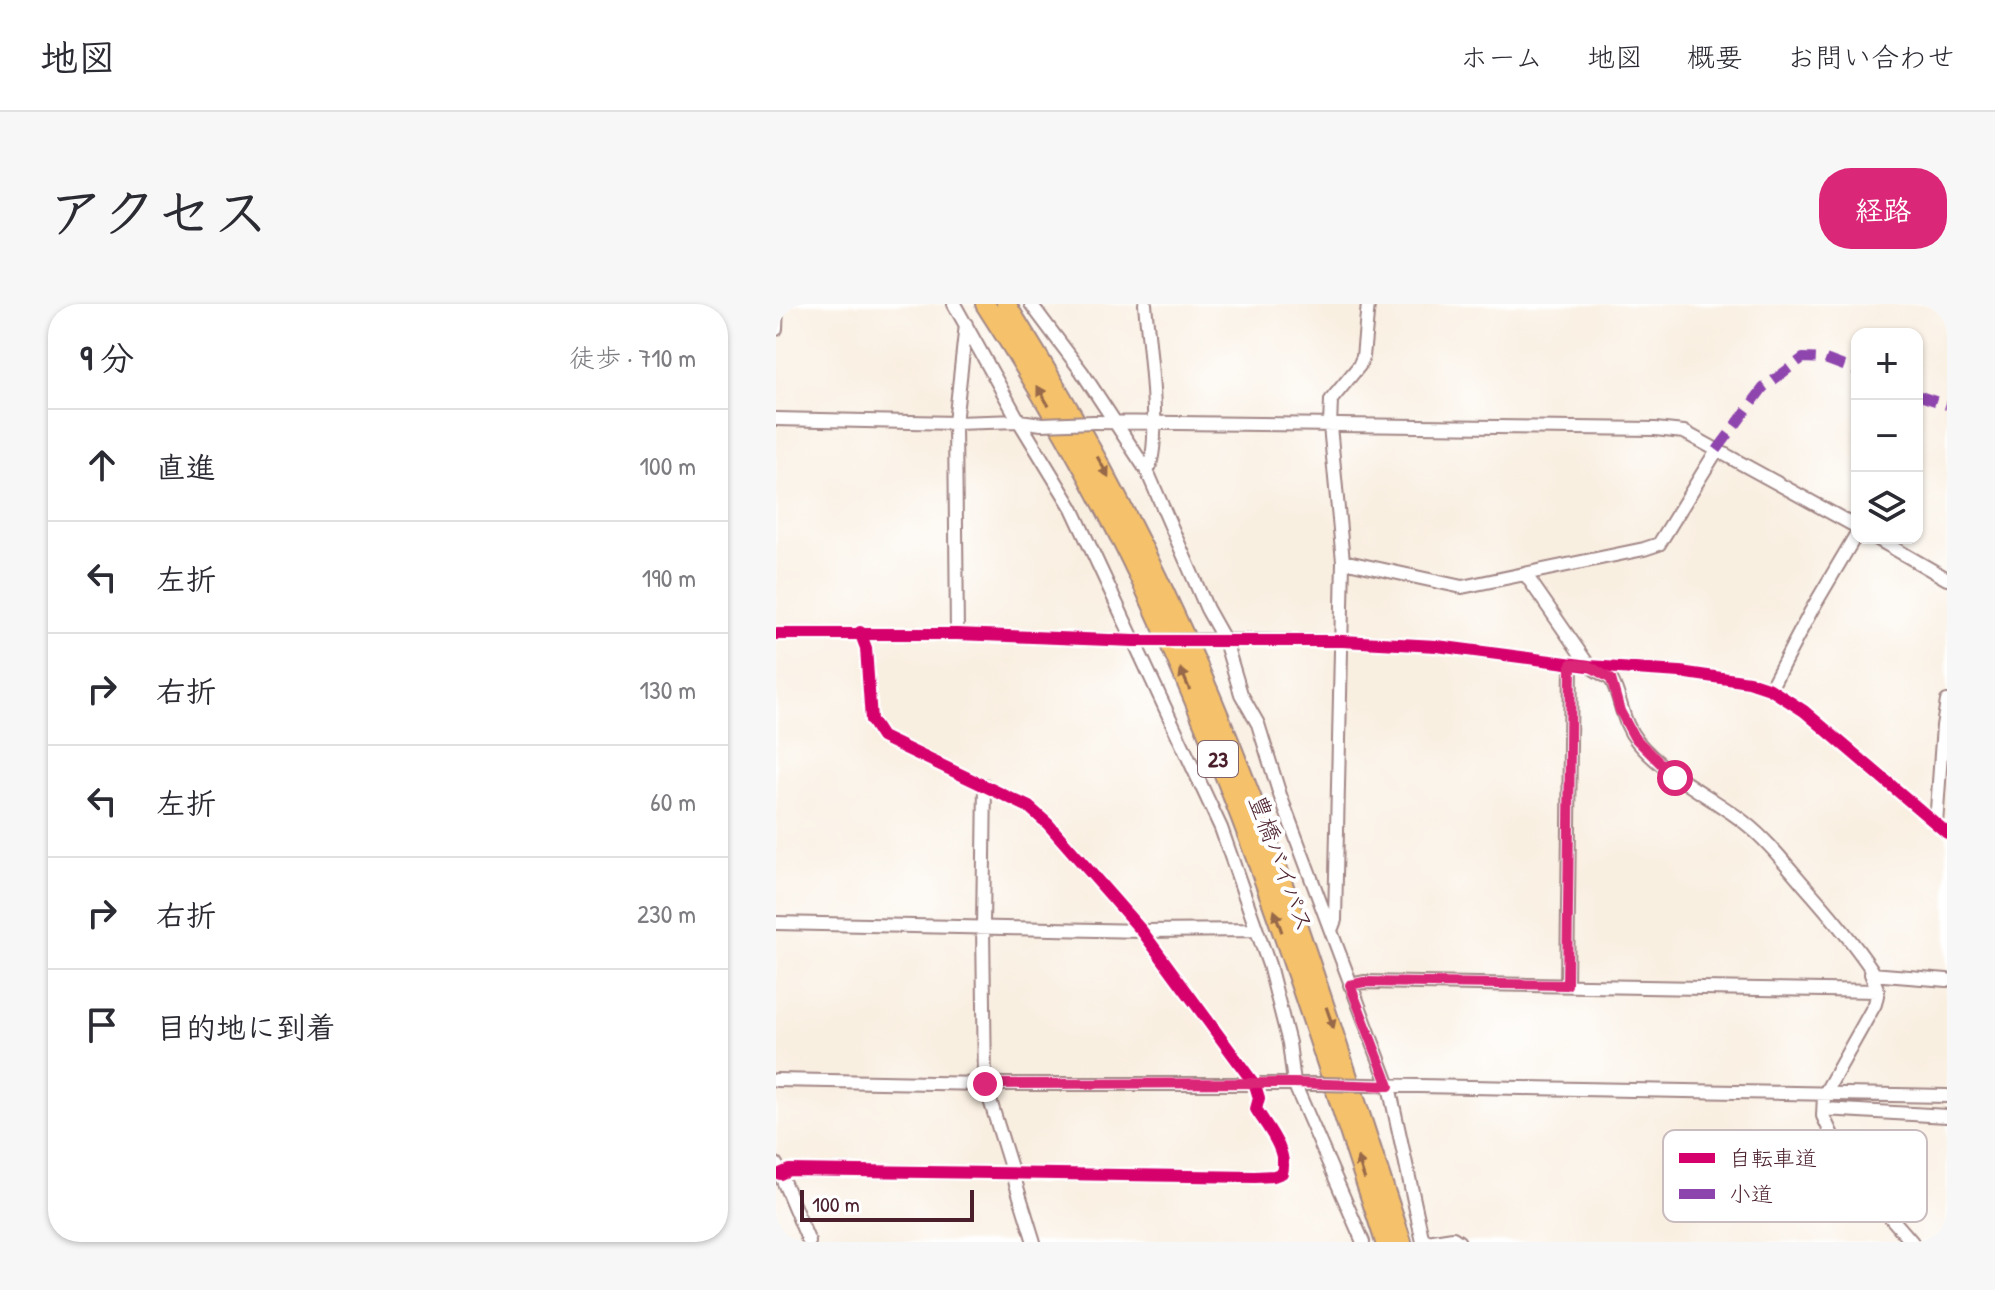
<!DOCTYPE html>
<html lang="ja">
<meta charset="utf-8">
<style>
body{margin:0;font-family:"Patrick Hand","Klee One",sans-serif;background:#f7f7f7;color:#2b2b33}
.controls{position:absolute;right:24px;top:24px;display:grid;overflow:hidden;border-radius:16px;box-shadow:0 2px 6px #0004}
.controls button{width:72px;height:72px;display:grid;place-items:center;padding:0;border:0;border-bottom:2px solid #e1e1e2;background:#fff;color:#2b2b33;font:40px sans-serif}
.scale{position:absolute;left:24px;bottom:20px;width:174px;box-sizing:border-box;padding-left:8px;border:4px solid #4a1f2b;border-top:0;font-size:22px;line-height:28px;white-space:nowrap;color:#4a1f2b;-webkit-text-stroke:6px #fff;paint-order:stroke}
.stop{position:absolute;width:24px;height:24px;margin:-18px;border:6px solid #db2777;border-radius:50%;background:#fff}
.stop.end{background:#db2777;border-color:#fff;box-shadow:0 2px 8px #0008}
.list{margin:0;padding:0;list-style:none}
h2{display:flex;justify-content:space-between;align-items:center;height:104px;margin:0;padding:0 32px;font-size:34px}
h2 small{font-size:26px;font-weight:400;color:#7c7c81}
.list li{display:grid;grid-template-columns:52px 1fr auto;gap:24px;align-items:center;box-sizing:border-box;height:112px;padding:0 32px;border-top:2px solid #e1e1e2}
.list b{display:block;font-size:30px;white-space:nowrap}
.list em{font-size:26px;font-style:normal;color:#7c7c81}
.icon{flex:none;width:44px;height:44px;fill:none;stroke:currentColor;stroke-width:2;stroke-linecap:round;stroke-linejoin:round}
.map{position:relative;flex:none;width:1171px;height:938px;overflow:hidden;border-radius:32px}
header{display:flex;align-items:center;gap:48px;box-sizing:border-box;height:112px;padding:0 40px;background:#fff;border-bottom:2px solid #e1e1e2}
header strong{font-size:38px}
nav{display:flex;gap:44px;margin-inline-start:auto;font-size:28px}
.intro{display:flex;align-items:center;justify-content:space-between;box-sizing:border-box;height:192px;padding:0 48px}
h1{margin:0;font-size:56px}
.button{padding:20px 36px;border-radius:32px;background:#db2777;color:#fff;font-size:28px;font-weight:700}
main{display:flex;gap:48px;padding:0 48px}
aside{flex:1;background:#fff;border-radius:32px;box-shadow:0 2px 6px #0004}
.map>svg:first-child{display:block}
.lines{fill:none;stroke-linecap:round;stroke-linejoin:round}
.minor-casing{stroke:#a28786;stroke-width:16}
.highway-casing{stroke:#a28786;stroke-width:22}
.minor{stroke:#fff;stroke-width:12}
.highway{stroke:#f5c16b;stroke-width:18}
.minor-bridge-casing{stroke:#a28786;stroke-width:16;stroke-linecap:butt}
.minor-bridge{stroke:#fff;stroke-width:12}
.quiet{stroke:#8e44ad;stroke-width:10;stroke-dasharray:20 10;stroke-linecap:butt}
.cycleway-casing{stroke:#fff;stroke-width:17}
.cycleway{stroke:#d6006c;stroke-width:12}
.oneway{fill:#976848}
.route{stroke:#db2777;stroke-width:10}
.labels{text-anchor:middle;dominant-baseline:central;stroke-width:8;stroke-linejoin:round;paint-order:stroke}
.shield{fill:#fff;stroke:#80626b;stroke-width:2}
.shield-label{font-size:22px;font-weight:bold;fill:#4a1f2b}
.street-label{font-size:24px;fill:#4a1f2b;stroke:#fff}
.key{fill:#fff;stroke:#c9bcbf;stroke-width:2}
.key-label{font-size:22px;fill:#4a1f2b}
</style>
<header>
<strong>地図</strong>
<nav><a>ホーム</a><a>地図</a><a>概要</a><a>お問い合わせ</a></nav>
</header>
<div class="intro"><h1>アクセス</h1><a class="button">経路</a></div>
<main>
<aside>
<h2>9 分<small>徒歩 · 710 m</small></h2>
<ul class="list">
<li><svg class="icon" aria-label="ahead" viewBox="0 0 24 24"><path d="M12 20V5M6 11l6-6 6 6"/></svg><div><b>直進</b></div><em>100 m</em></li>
<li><svg class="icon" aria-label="left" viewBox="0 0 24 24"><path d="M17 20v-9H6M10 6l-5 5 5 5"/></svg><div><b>左折</b></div><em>190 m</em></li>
<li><svg class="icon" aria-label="right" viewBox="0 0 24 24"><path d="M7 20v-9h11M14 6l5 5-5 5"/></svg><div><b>右折</b></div><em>130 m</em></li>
<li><svg class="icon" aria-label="left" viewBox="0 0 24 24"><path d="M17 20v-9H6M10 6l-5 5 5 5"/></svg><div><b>左折</b></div><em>60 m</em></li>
<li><svg class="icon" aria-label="right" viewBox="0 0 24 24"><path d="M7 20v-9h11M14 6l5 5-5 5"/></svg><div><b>右折</b></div><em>230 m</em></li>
<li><svg class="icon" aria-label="arrive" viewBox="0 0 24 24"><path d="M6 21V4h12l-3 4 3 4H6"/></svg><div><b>目的地に到着</b></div></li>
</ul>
</aside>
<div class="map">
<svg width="1171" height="938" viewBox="0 0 1171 938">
<rect width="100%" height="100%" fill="#fff"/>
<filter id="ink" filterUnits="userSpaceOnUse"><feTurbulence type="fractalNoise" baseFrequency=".0125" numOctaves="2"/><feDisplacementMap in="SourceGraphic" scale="16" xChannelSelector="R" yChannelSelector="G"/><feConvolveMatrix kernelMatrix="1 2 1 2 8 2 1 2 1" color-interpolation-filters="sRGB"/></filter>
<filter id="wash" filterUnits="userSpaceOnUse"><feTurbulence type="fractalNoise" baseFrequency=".006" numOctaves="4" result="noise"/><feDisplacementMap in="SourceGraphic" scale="32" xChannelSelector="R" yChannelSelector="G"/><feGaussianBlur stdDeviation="1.8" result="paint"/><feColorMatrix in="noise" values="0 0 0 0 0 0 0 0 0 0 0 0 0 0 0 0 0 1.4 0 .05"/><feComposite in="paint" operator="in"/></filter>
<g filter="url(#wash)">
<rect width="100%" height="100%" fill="#f9efe1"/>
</g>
<g filter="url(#ink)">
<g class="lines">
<defs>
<path id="minor" d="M 178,0 L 243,117 L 296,204 L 445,524 L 493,661 L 513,739 L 518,779 L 587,938
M 255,0 L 306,68 L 371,167 L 431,305 L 449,337 L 465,390 L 482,420 L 504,491 L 613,782 L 647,938
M 369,0 C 372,34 387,143 371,167
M 0,25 L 1,0
M 0,115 L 179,119 L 243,117 L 266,120
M 318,118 L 879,125 L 908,128 L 1081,223
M 1100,234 L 1171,275
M 567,257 L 686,283 L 868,245 L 883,240 L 941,146
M 750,271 L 813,362 L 835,375 C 846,395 845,417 861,437 C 891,473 932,490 968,518 C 991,536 1008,558 1027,580 C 1052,608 1075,635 1096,666 L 1095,670 L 1102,687 L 1099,700 L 1048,791 L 1047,812 L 1071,863 L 1136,938
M 0,330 L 181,330 L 364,337
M 181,330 L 179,119 L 190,20
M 426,336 L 566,337 L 661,342 L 813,362 L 904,368 L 973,378 L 994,385 L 1028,407 L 1171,529
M 994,385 L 1035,307 L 1081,229
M 209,481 L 207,622 L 209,780 L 258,938
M 1160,520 L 1167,422 L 1171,397
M 0,619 L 366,627 L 480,626
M 556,624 L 559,616 L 567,257 L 554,122 L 555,96 L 583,62 L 587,53 L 592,0
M 1095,670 L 1171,676
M 574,681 L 588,678 L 1102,687
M 791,681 L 795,360
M 0,776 L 209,780 L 543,780
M 591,781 L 1171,792
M 1048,805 L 1171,812
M 0,860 L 33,938
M 4,870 L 13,866 L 479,873 L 498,872 L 506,869 C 512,847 491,823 480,805 L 483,794 L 479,781 L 366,627 L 272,520 L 253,503 L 106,433 L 95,416 L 90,344 L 84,328
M 651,938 L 677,934 L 683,938"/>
<path id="highway" d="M 209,0 C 275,102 335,207 384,318 C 475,518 541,729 609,938
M 230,0 C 305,120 371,243 427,374 C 506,557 563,749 626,938"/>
</defs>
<use href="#minor" class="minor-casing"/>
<use href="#highway" class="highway-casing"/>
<use href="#minor" class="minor"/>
<use href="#highway" class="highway"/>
<defs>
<path id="minor-bridge" d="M 266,120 L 318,118
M 375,337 L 426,336
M 543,780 L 591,781"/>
</defs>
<use href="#minor-bridge" class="minor-bridge-casing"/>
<use href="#minor-bridge" class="minor-bridge"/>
<path class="quiet" d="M 1141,91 L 1171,101
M 941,146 L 987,84 L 1027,54 L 1049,55 L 1081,67"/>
<defs>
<path id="cycleway" d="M 0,330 L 181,330 L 358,337 L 566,337 L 661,342 L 813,362 L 904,368 L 973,378 L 994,385 L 1028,407 L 1171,529
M 4,870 L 13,866 L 479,873 L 498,872 L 506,869 C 512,847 491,823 480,805 L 483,794 L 479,781 L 366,627 L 272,520 L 253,503 L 106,433 L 95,416 L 90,344 L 84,328"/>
</defs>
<use href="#cycleway" class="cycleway-casing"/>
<use href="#cycleway" class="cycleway"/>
</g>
<defs><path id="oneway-solid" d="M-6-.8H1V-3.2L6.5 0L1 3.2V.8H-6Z" transform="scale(2)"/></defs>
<g class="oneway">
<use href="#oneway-solid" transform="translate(267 92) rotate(-120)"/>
<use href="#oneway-solid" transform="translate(327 163) rotate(61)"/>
<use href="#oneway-solid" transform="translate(409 375) rotate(-113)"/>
<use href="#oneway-solid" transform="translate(502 617) rotate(-109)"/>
<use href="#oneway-solid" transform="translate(554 714) rotate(71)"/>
<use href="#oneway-solid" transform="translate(585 864) rotate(-108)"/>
</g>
</g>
<g class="lines" filter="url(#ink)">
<path class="route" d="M 209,780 L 518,779 L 613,782 L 574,681 L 588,678 L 791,681 L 795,360 L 813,362 L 835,375 L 844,407 L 858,433 L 899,474"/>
</g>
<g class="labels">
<rect class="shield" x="422" y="437" width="40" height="36" rx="6"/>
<g class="shield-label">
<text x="442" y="455">23</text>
</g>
<g class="street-label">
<text transform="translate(506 559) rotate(70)">豊橋バイパス</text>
</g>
</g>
<rect x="887" y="826" width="264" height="92" rx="12" class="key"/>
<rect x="903" y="849" width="36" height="10" fill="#d6006c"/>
<rect x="903" y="885" width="36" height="10" fill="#8e44ad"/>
<g class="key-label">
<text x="953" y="862">自転車道</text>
<text x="953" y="898">小道</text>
</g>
</svg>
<div class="controls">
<button>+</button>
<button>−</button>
<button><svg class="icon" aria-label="layers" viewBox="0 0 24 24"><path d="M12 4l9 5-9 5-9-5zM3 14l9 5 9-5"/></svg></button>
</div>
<div class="scale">100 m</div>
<div class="stop" style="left:899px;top:474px"></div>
<div class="stop end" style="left:209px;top:780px"></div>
</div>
</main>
